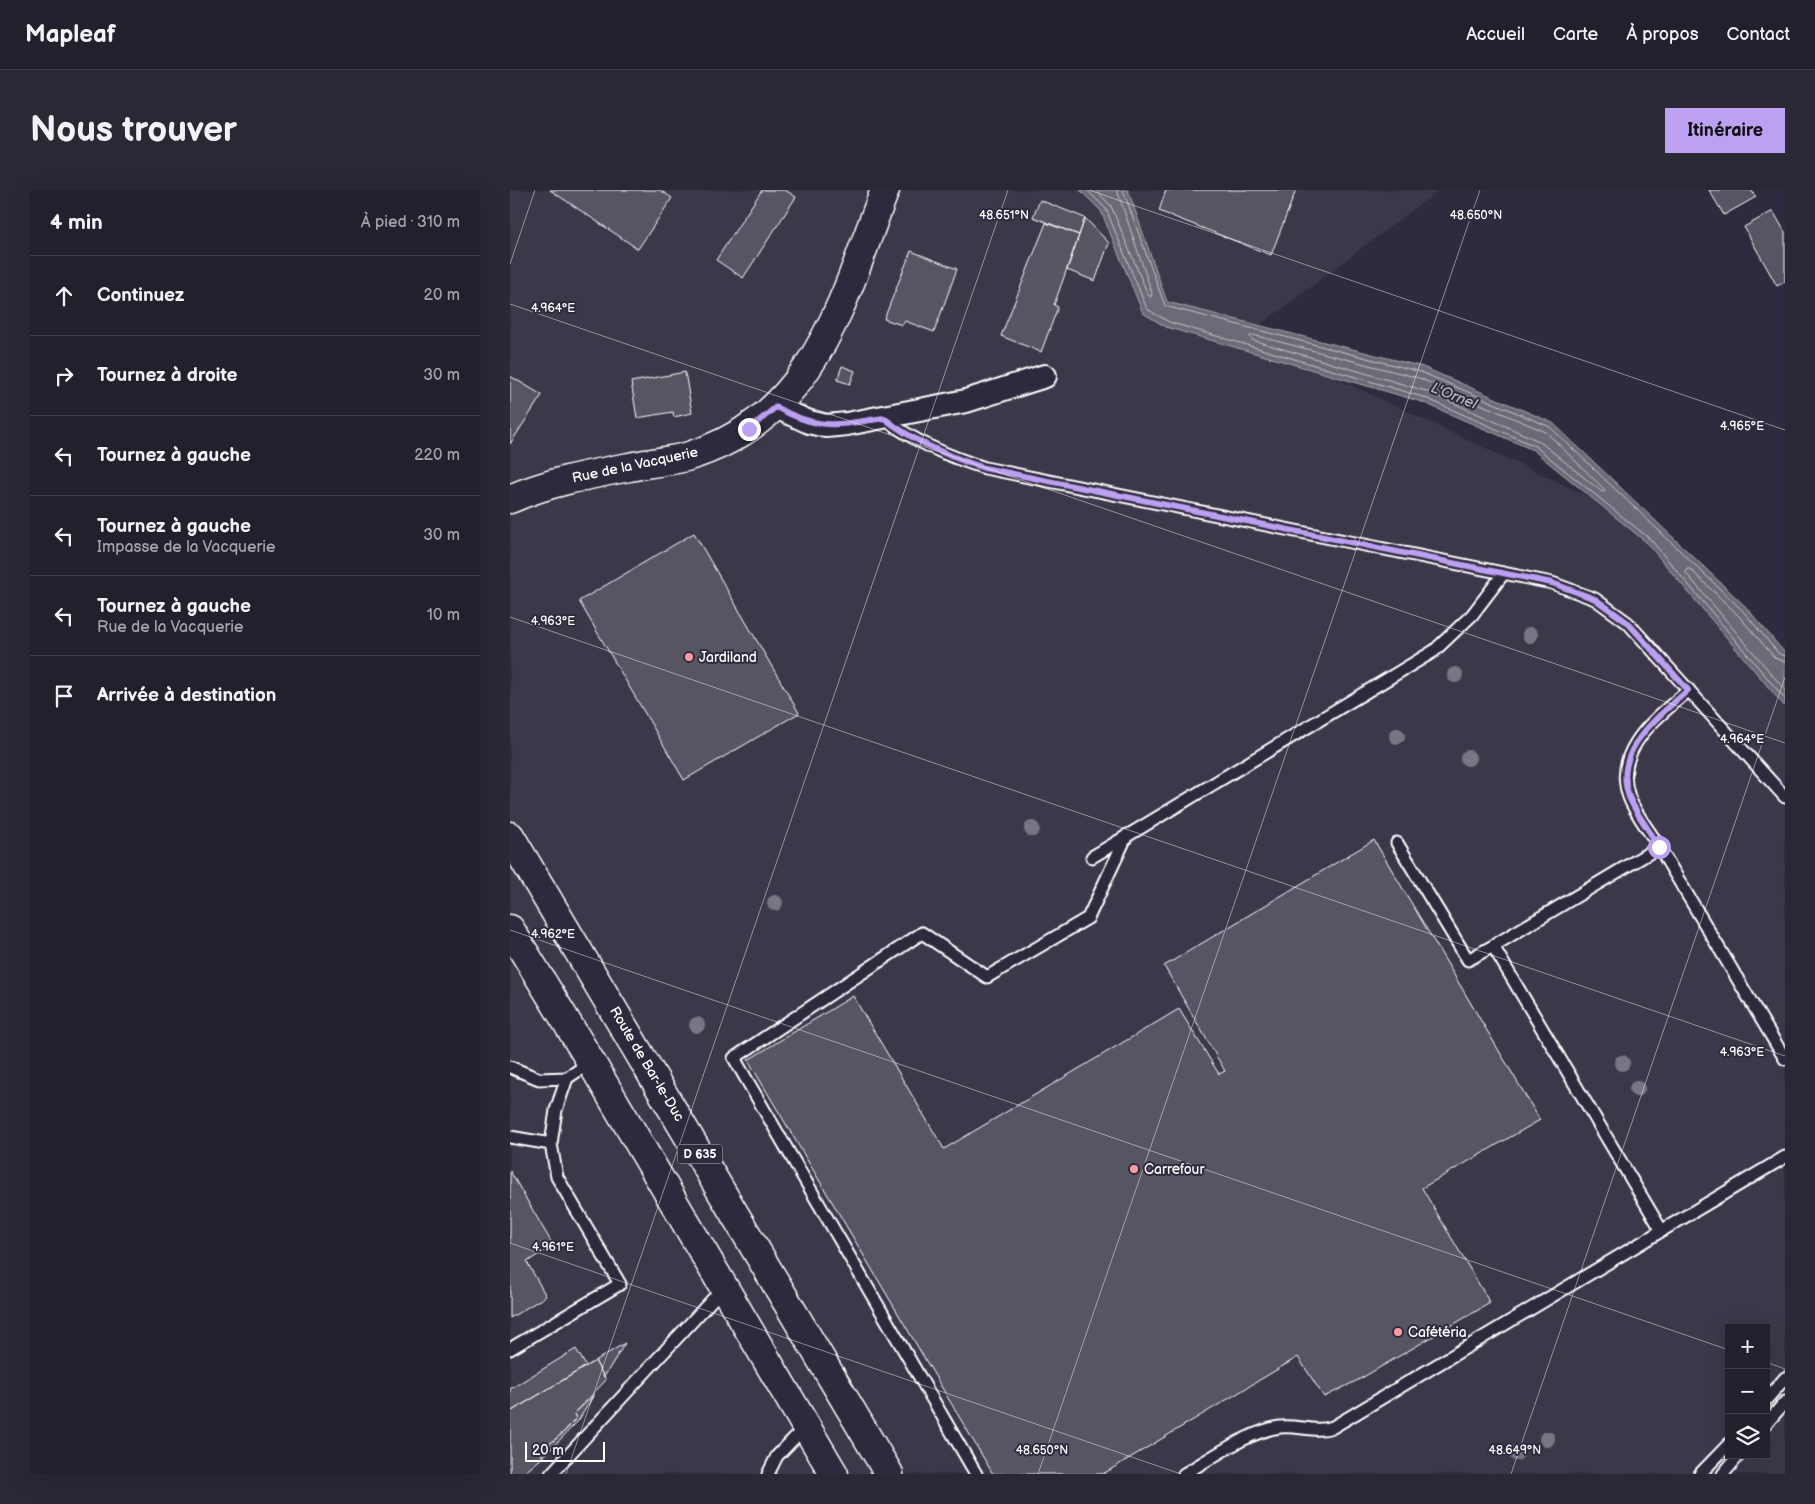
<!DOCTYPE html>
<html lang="fr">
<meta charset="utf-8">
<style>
body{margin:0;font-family:"Balsamiq Sans",sans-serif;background:#2b2836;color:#f1f3f6}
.controls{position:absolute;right:15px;bottom:15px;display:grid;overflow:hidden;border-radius:0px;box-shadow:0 5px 20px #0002}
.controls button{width:45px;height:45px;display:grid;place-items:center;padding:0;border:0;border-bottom:1px solid #403e4a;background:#23202e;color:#f1f3f6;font:25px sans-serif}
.scale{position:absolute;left:15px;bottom:12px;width:80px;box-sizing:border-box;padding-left:5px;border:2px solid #fff;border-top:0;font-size:14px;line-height:18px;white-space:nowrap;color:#fff;-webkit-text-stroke:4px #2f2a3d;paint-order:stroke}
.stop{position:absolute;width:15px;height:15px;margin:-11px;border:4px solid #bca0f2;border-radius:50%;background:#fff}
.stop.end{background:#bca0f2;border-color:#fff;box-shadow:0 1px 5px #0008}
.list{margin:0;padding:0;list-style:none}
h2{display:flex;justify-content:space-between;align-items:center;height:65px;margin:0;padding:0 20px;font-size:21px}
h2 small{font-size:16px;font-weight:400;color:#a3a3aa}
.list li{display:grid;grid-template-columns:32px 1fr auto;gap:15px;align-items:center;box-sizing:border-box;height:80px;padding:0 20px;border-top:1px solid #403e4a}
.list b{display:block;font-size:19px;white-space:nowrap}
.list p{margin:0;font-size:16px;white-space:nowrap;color:#a3a3aa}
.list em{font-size:16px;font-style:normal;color:#a3a3aa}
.icon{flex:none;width:28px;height:28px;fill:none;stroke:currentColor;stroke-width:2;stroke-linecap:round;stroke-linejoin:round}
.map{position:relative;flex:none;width:1275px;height:1284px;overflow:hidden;border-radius:0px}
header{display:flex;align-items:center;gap:30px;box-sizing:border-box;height:70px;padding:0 25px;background:#23202e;border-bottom:1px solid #403e4a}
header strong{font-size:24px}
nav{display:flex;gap:28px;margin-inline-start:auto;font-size:18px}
.intro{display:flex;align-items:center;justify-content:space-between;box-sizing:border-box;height:120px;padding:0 30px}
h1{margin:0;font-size:35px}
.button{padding:12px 22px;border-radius:0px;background:#bca0f2;color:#111;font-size:18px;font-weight:700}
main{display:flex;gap:30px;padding:0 30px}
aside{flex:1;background:#23202e;border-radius:0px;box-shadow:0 5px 20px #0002}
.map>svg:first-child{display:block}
.built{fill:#3c3749;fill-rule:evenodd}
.water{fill:#6d6a77;stroke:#a7a6ad}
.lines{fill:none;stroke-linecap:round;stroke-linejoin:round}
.shore{stroke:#c5c3c9;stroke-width:1}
.building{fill:#595564;stroke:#fff}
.lane-casing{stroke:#fff;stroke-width:15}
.street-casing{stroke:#fff;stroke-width:26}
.secondary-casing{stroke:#fff;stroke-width:31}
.primary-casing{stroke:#fff;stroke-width:31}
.lane{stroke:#2f2a3d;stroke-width:11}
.street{stroke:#2f2a3d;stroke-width:22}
.secondary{stroke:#2f2a3d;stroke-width:28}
.primary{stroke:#2f2a3d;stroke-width:28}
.tree{fill:#797582}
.route{stroke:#bca0f2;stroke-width:6}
.ticks{fill:none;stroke:#fff;stroke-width:1;stroke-opacity:0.45}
.poi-dot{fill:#ff9aa2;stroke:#2f2a3d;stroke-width:2}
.labels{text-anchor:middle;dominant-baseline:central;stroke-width:4;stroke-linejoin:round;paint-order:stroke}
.shield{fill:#2f2a3d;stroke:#c1bfc5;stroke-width:1}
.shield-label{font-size:12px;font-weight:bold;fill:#fff}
.street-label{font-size:14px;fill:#fff;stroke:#2f2a3d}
.poi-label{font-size:14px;fill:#fff;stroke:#2f2a3d;text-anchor:start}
.water-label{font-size:15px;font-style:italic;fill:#b6b4bb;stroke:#2f2a3d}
.ticks-label{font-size:12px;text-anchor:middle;fill:#fff;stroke:#2f2a3d;stroke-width:4;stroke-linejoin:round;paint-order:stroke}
</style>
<header>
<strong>Mapleaf</strong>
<nav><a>Accueil</a><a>Carte</a><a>À propos</a><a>Contact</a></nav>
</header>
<div class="intro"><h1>Nous trouver</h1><a class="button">Itinéraire</a></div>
<main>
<aside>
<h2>4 min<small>À pied · 310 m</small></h2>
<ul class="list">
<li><svg class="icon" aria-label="ahead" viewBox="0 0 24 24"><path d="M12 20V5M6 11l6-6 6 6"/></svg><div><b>Continuez</b></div><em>20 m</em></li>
<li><svg class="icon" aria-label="right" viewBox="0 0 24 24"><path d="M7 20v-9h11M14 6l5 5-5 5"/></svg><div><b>Tournez à droite</b></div><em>30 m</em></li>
<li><svg class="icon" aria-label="left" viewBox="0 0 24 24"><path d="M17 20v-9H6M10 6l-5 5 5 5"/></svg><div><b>Tournez à gauche</b></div><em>220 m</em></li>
<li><svg class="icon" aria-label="left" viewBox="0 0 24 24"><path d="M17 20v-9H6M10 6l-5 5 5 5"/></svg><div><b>Tournez à gauche</b><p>Impasse de la Vacquerie</p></div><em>30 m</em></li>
<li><svg class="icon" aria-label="left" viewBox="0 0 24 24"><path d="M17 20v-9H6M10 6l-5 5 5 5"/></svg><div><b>Tournez à gauche</b><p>Rue de la Vacquerie</p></div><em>10 m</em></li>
<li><svg class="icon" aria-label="arrive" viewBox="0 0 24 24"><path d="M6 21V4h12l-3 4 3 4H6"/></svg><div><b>Arrivée à destination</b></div></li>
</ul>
</aside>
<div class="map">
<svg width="1275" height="1284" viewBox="0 0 1275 1284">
<rect width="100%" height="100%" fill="#2f2a3d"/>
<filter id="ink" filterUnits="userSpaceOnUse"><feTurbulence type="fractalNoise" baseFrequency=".02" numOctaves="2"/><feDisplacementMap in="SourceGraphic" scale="10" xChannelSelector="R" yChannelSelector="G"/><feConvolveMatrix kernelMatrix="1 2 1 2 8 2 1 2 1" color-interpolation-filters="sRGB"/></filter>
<g filter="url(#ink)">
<path class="built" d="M 0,0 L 929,0 L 736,146 L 1138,334 L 1275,488 L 1275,1284 L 0,1284 ZM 1219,1138 L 1256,1138 L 1256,1265 L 1219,1265 Z"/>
<path class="water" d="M 570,0 L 618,0 L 657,112 L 913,177 L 1043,233 L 1236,417 L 1275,463 L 1275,517 L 1136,352 L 1023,260 L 912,212 L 656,137 L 633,123 L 591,21 Z"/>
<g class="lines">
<path class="shore" d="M 577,0 L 596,19 L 637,119 L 659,132 L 913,207 L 1025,256 L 1140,349 L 1275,509
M 586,0 L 601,16 L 638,105 L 641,107 L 642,103 L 607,0
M 613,0 L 655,116 L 911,182 L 1040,237 L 1232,420 L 1269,464 L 1275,466
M 743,145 L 909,188 L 1036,242 L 1096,301 L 1092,302 L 1029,251 L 916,201 L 742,150 L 740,147 Z
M 1275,472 L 1265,468 L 1227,424 L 1180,379 L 1177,379 L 1176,383 L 1275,500"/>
</g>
<path class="building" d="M 40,0 L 150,0 L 162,8 L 128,59 Z
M 252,0 L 275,0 L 286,7 L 233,88 L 206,70 Z
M 656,0 L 786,0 L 761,65 L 649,21 Z
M 1199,0 L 1241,0 L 1246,7 L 1214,25 Z
M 530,10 L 575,28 L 569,45 L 523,27 Z
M 1263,21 L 1275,42 L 1275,92 L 1267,96 L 1234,37 Z
M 575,28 L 599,53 L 585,91 L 557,80 Z
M 536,33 L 569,45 L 544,115 L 548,117 L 531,162 L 491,146 Z
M 401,61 L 447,79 L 424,142 L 395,131 L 392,135 L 374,129 Z
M 332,176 L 345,181 L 340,194 L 327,190 Z
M 175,182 L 182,223 L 164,227 L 163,222 L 127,228 L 121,192 Z
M 0,186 L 32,205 L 0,254 Z
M 184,343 L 289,523 L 174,590 L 69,411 Z
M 864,650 L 1030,930 L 912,998 L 980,1113 L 850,1189 L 814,1207 L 788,1167 L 593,1284 L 483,1284 L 238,870 L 343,806 L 434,959 L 669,819 L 709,884 L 715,881 L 654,776 Z
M 0,981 L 43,1055 L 17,1072 L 36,1106 L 0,1128 Z
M 115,1153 L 94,1187 L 85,1171 Z
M 66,1159 L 76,1176 L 0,1222 L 0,1199 Z
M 85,1171 L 96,1190 L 64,1224 L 66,1228 L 55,1241 L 30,1262 L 33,1267 L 13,1284 L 0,1284 L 0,1222 Z
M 84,1205 L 68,1231 L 33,1267 L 30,1262 L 55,1241 L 66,1228 L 64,1224 Z"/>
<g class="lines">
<defs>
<path id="lane" d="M 374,228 C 404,252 438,266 475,278 L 1042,393 L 1085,409 L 1118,433 L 1275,607
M 887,653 L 958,770 L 983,756
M 1149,657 C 1140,641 1125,624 1119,607 C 1102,559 1147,528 1179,500
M 582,667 L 924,461 L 962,425 L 994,383
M 0,877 L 29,889 L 57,888
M 0,947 L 41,954
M 1152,1041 L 983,756 L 1149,657 L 1275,869
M 0,1159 L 110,1094 L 47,987 L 41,954 L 46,920 L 57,888 L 81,872
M 1256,1210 L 1275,1188
M 1256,1234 L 1275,1212
M 41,1284 L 214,1097
M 258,1284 L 267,1266 L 296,1236
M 466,1284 L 224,868 L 412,743 L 477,787 L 578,728 L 617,645
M 674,1284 C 702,1268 739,1241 770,1237 C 789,1235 805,1243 823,1237 L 1275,967
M 1190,1284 L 1219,1254
M 1213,1284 L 1229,1265"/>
<path id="street" d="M 266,217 L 299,232 L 316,236 L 337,234 L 456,211 L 535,186"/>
<path id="secondary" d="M 0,309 C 43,290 89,283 135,274 C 149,272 163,270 176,267 C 305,229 332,111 375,0"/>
<path id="primary" d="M 0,646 L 379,1284
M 0,739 L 81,872 L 324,1284"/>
</defs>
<use href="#lane" class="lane-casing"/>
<use href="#street" class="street-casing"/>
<use href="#secondary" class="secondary-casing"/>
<use href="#primary" class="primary-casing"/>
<use href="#lane" class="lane"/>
<use href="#street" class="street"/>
<use href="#secondary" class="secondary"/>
<use href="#primary" class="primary"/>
</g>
<g class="tree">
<circle cx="1020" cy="445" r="8"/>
<circle cx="945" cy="485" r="8"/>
<circle cx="887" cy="546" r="8"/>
<circle cx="958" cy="568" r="8"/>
<circle cx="522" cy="639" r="8"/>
<circle cx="265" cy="713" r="8"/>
<circle cx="187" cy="835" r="8"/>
<circle cx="1112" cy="873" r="8"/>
<circle cx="1127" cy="899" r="8"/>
<circle cx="1037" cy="1249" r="8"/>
<circle cx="1006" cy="1263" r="8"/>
</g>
</g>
<g class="lines" filter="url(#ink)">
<path class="route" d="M 239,239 L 266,217 C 309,241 328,235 374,228 C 404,252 438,266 474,278 L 1042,393 L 1085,409 L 1118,433 L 1178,500 C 1148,528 1102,559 1119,607 C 1126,624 1140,641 1149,657"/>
</g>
<path class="ticks" d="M 579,0 L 1275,240M 0,74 L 25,0M 0,114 L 1275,553M 0,427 L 1275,866M 0,740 L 1219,1160M 0,1053 L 671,1284M 1256,1172 L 1275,1179M 56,1284 L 498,0M 528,1284 L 970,0M 1001,1284 L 1275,487"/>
<g class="poi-dot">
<circle cx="179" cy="467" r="5"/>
<circle cx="624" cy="979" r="5"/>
<circle cx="888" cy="1142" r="5"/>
</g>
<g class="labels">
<rect class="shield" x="167.5" y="954.5" width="45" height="19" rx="4"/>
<g class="shield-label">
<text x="190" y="964">D 635</text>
</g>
<g class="street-label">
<text transform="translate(125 275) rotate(-12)">Rue de la Vacquerie</text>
<text transform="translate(137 874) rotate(59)">Route de Bar-le-Duc</text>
</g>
<g class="poi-label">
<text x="189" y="467">Jardiland</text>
<text x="634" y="979">Carrefour</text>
<text x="898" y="1142">Cafétéria</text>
</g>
<g class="water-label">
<text transform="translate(944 206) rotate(22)">L'Ornel</text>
</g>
</g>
<g class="ticks-label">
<text x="494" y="29">48.651°N</text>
<text x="966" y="29">48.650°N</text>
<text x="43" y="122">4.964°E</text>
<text x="1232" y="240">4.965°E</text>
<text x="43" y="435">4.963°E</text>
<text x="1232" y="553">4.964°E</text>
<text x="43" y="748">4.962°E</text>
<text x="1232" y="866">4.963°E</text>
<text x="43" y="1061">4.961°E</text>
<text x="532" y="1264">48.650°N</text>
<text x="1005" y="1264">48.649°N</text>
</g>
</svg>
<div class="controls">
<button>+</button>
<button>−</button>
<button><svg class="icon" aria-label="layers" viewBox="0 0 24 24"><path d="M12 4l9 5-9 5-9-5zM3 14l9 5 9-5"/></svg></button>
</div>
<div class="scale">20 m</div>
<div class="stop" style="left:1149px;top:657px"></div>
<div class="stop end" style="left:239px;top:239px"></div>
</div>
</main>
